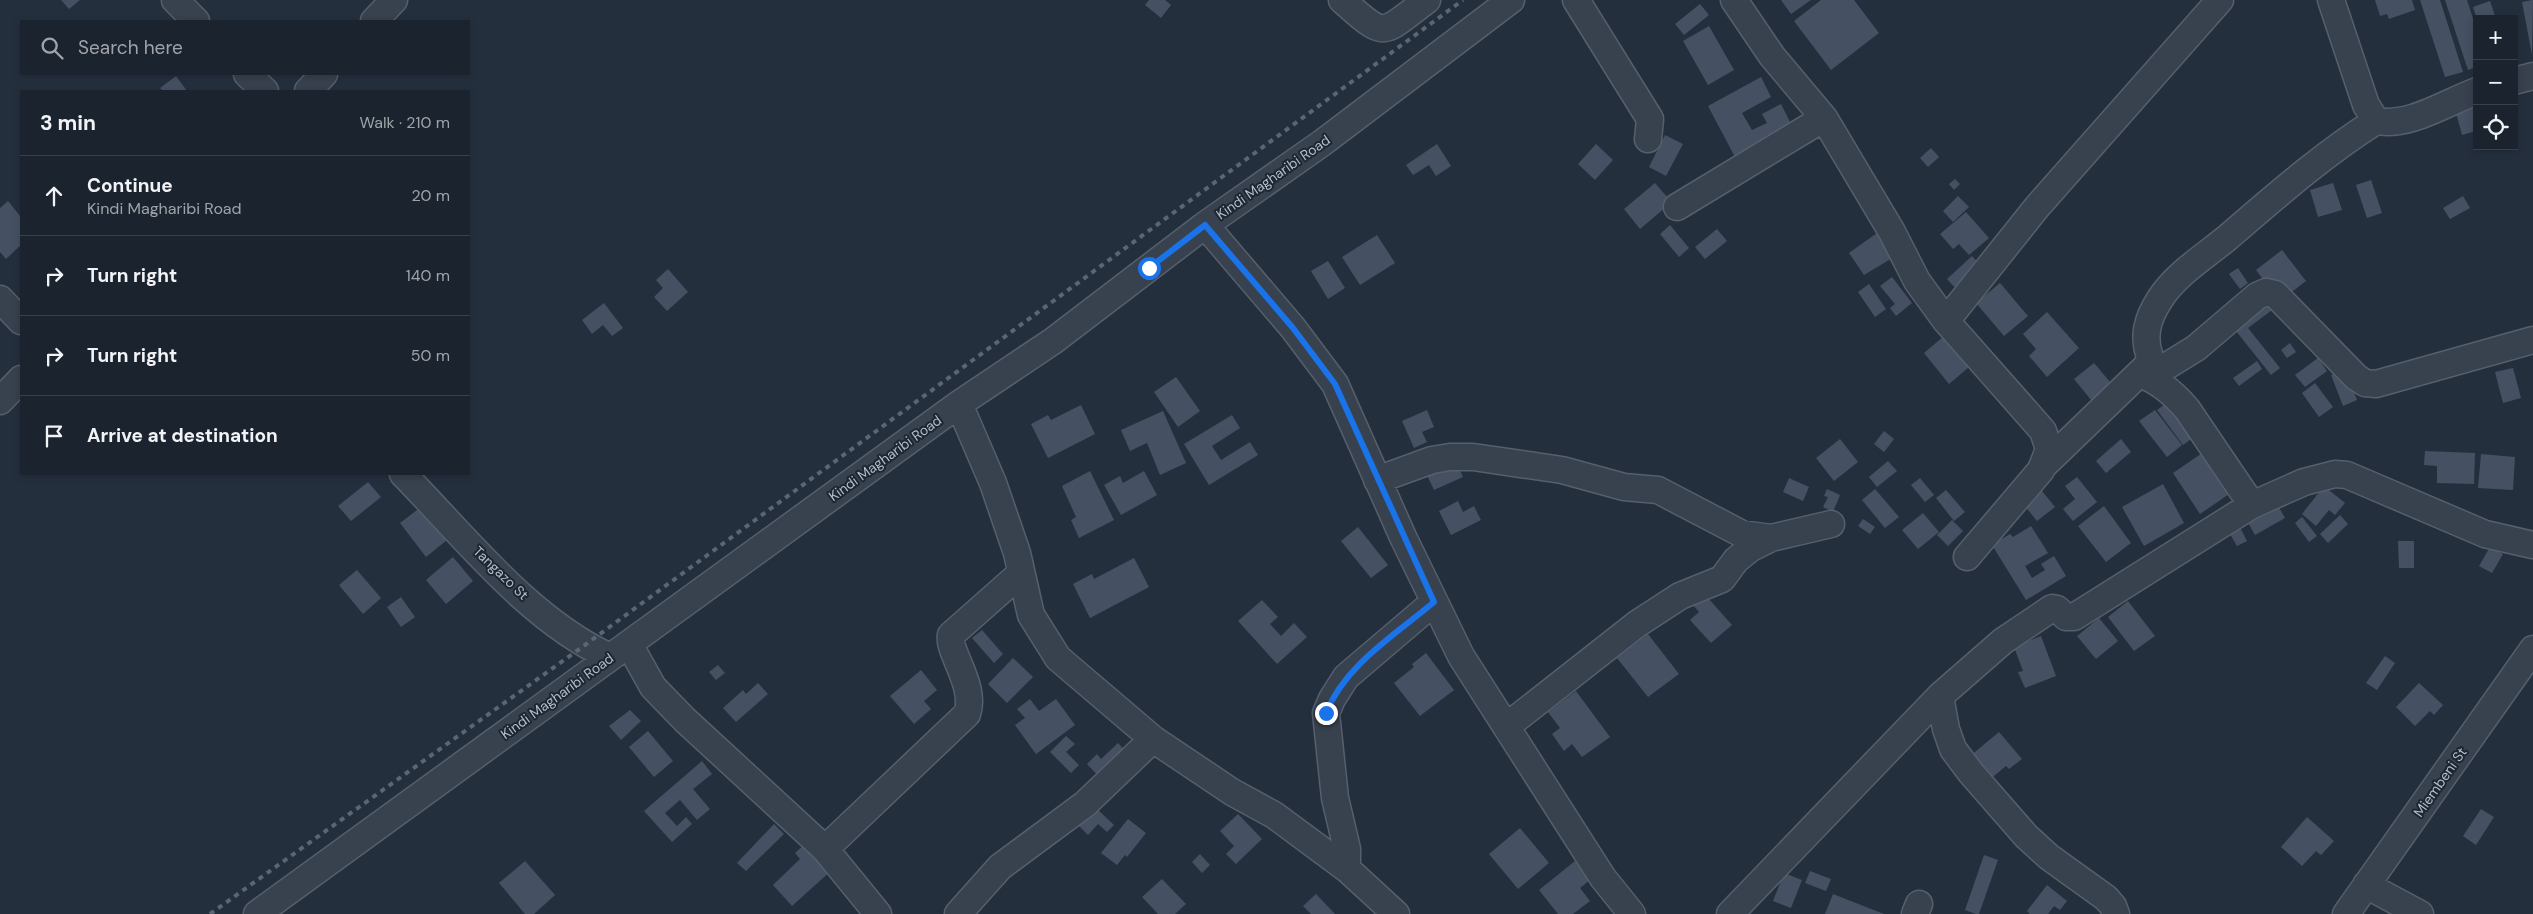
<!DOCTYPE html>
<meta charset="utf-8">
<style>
body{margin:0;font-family:"DM Sans",sans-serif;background:#282f3a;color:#f1f3f6}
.controls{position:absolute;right:15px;top:15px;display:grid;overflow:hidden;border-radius:0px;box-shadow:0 2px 8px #0003}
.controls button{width:45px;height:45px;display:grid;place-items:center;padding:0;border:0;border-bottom:1px solid #39404a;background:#1b232e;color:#f1f3f6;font:25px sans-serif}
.stop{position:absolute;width:15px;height:15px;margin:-11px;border:4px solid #1a73e8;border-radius:50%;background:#fff}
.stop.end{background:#1a73e8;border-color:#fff;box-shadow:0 1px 5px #0008}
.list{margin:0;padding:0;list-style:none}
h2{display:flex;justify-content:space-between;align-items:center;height:65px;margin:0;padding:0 20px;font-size:21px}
h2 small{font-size:16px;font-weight:400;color:#a0a4aa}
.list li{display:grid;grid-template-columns:32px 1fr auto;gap:15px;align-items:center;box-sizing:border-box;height:80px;padding:0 20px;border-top:1px solid #39404a}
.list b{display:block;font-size:19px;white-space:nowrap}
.list p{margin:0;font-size:16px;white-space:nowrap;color:#a0a4aa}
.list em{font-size:16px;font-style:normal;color:#a0a4aa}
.icon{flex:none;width:28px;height:28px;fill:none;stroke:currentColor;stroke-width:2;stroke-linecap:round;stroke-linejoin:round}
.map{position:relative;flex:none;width:2533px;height:914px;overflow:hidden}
.search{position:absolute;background:#1b232e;box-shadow:0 2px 8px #0003;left:20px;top:20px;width:450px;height:55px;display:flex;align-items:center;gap:12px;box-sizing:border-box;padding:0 18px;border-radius:0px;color:#a0a4aa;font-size:19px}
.panel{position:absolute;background:#1b232e;box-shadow:0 2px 8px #0003;left:20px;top:90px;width:450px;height:385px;border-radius:0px}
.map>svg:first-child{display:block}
.building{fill:#455162}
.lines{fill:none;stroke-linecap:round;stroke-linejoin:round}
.street-casing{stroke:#565f6c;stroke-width:29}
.street{stroke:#38414e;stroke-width:26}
.rail{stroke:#5a6575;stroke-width:4;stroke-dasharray:5 5;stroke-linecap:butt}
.route{stroke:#1a73e8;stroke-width:6}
.labels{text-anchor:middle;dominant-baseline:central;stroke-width:4;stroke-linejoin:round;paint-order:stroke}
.street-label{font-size:14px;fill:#b4bcc9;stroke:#1d2633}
</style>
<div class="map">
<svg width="2533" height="914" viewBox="0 0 2533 914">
<rect width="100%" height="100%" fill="#242f3e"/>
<path class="building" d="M 61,0 L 80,0 L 69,9 Z
M 1149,0 L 1165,0 L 1171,5 L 1161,18 L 1145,5 Z
M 1781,0 L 1811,0 L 1791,14 Z
M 1821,0 L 1854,0 L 1879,33 L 1831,70 L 1794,21 Z
M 2375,0 L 2412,0 L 2415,10 L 2389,19 L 2387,14 L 2380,16 Z
M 2420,0 L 2440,0 L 2463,72 L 2445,77 Z
M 2445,0 L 2467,0 L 2477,31 L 2477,67 L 2468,70 Z
M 2532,0 L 2533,0 L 2532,55 L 2522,2 Z
M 2490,1 L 2496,19 L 2477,19 L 2473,7 Z
M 1700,4 L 1709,15 L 1684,35 L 1675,24 Z
M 1709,26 L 1734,70 L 1708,85 L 1683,41 Z
M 176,76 L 187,91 L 163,91 L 160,88 Z
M 1761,77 L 1771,97 L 1742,113 L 1752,130 L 1767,123 L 1762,114 L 1781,104 L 1793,128 L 1736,159 L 1708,106 Z
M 2477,106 L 2476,131 L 2462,135 L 2455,109 Z
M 1665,135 L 1683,144 L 1666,176 L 1649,167 Z
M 1437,144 L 1451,166 L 1436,176 L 1429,165 L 1413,175 L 1406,165 Z
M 1596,144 L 1613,160 L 1595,180 L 1578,164 Z
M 1931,148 L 1939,157 L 1928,167 L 1920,158 Z
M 1955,179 L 1960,184 L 1954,190 L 1949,184 Z
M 2371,180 L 2382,213 L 2367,218 L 2356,185 Z
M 1655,183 L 1668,198 L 1663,203 L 1666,207 L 1640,229 L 1624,209 Z
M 2333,183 L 2342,210 L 2318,217 L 2310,190 Z
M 1958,196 L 1969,207 L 1953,222 L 1943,211 Z
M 2463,196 L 2470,208 L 2450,219 L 2443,208 Z
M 8,201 L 21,217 L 21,245 L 6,259 L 0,252 L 0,208 Z
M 1966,212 L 1989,238 L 1969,255 L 1959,244 L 1953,249 L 1940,234 Z
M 1670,225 L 1689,248 L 1679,257 L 1660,234 Z
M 1717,229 L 1727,241 L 1705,259 L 1695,247 Z
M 1877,233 L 1894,257 L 1864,275 L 1849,253 Z
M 1377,235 L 1395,263 L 1360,285 L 1342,257 Z
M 2282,250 L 2306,281 L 2284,298 L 2268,286 L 2256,270 Z
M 1972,256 L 1983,268 L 1958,291 L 1947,279 Z
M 1328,261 L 1345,288 L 1328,299 L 1311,271 Z
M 2238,268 L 2248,283 L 2240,289 L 2229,274 Z
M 668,269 L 688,292 L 667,311 L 654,297 L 663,288 L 656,280 Z
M 1892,277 L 1912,303 L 1896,316 L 1890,308 L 1895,304 L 1880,286 Z
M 2000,283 L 2028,316 L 2004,336 L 1976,303 Z
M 1869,284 L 1886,309 L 1875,317 L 1858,292 Z
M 2268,297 L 2276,307 L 2248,328 L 2280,368 L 2271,375 L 2232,326 Z
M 604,303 L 623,328 L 612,336 L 603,325 L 592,334 L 582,320 Z
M 2047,312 L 2079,348 L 2047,377 L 2029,356 L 2036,349 L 2023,334 Z
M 1950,331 L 1975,362 L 1949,384 L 1924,353 Z
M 2290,343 L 2296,352 L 2287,358 L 2281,350 Z
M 2318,358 L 2327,371 L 2305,387 L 2295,375 Z
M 2257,361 L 2262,369 L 2239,386 L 2233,378 Z
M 2094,363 L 2116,389 L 2096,406 L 2074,379 Z
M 2513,368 L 2521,398 L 2503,403 L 2495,372 Z
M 2345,370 L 2357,400 L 2343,406 L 2331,375 Z
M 1176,377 L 1200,411 L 1178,427 L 1154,392 Z
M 2315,383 L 2333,407 L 2319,417 L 2302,393 Z
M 2172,399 L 2198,434 L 2183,445 L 2157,410 Z
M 1081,405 L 1095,434 L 1048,458 L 1031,424 L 1048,415 L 1051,420 Z
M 1427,410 L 1434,427 L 1422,432 L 1427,442 L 1414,448 L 1402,421 Z
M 2155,410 L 2182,445 L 2167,457 L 2139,421 Z
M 1163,411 L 1186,463 L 1160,475 L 1147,443 L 1130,451 L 1121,430 Z
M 1232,415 L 1240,428 L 1212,446 L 1221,460 L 1250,442 L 1258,455 L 1209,485 L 1184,444 Z
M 1884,431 L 1894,439 L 1884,452 L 1874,444 Z
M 1840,439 L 1858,462 L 1834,481 L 1816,458 Z
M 2121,439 L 2131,452 L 2106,473 L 2096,461 Z
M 2208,449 L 2235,490 L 2200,514 L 2173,473 Z
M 2425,451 L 2475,453 L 2474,484 L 2437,483 L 2437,466 L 2424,465 Z
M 2481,454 L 2515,457 L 2513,490 L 2478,488 Z
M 1888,461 L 1897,471 L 1877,487 L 1869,477 Z
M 1457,464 L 1463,477 L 1434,490 L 1424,469 Z
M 1090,471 L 1114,520 L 1079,538 L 1071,520 L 1076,517 L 1062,486 Z
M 1144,471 L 1157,495 L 1121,515 L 1104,485 L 1120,476 L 1123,483 Z
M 2077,477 L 2097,502 L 2073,521 L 2063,509 L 2075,499 L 2065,486 Z
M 1789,478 L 1809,487 L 1803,501 L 1783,492 Z
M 1920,478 L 1934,495 L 1925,502 L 1911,485 Z
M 368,482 L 381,497 L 351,521 L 338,506 Z
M 2163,484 L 2184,523 L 2144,546 L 2122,507 Z
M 2038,486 L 2055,507 L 2037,521 L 2020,500 Z
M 2324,486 L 2345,503 L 2335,515 L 2329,510 L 2316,526 L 2302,514 Z
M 1827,489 L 1840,495 L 1833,512 L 1823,507 L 1828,497 L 1824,496 Z
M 1875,489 L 1899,517 L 1885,528 L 1862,500 Z
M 1946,490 L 1965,512 L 1954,521 L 1936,498 Z
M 1458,501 L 1463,512 L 1474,506 L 1481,520 L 1451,535 L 1439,511 Z
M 2277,504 L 2285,518 L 2255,535 L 2247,521 Z
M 2104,506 L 2131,543 L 2106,562 L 2078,526 Z
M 421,507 L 447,540 L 426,557 L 400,523 Z
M 1923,513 L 1939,532 L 1918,549 L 1902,530 Z
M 2340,515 L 2348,524 L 2328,543 L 2320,534 Z
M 2302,517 L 2317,536 L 2309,542 L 2295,523 Z
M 1863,519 L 1875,527 L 1870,534 L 1858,526 Z
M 1952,520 L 1963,531 L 1948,546 L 1937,535 Z
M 2031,526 L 2048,553 L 2025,566 L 2032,578 L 2045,570 L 2041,564 L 2054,556 L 2066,576 L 2026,600 L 1992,545 L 2010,534 L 2013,537 Z
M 1358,527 L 1388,565 L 1371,578 L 1341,541 Z
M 2241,529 L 2247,541 L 2237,546 L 2230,534 Z
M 2398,541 L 2414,541 L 2414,568 L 2399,568 Z
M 2490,547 L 2503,554 L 2492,573 L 2479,566 Z
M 453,557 L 473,581 L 446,604 L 426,580 Z
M 1134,558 L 1149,587 L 1090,618 L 1073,584 L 1092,574 L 1094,579 Z
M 357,570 L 381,598 L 363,614 L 339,585 Z
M 1700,589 L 1732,625 L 1711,643 L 1690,620 L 1699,612 L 1688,599 Z
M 401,597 L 415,617 L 401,627 L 387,607 Z
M 1262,600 L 1278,617 L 1270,624 L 1281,636 L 1294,623 L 1307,637 L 1277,664 L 1238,621 Z
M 2128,601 L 2155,636 L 2134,651 L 2108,617 Z
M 2099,618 L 2118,641 L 2096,659 L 2077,636 Z
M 982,630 L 1003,654 L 994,663 L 972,638 Z
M 1648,634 L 1679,674 L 1648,697 L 1617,658 Z
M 2041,636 L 2056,676 L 2025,688 L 2018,672 L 2023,671 L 2014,647 Z
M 1426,653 L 1454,690 L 1420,716 L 1394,683 L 1414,667 L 1412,664 Z
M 2385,656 L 2395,663 L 2377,690 L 2366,683 Z
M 1013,658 L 1033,677 L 1007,703 L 988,684 Z
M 718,665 L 725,673 L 716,680 L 709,672 Z
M 921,670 L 937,690 L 924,701 L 931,709 L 914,724 L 890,696 Z
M 758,683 L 768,694 L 736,722 L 723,708 L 743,690 L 746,694 Z
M 2419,683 L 2443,705 L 2434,715 L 2430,711 L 2415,726 L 2396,707 Z
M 1576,691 L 1610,737 L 1582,757 L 1572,744 L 1564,751 L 1552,734 L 1560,728 L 1548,712 Z
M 1030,699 L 1039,711 L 1056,699 L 1075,725 L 1036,754 L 1015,725 L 1025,718 L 1017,709 Z
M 630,710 L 641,721 L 621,740 L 609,726 Z
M 648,731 L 673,761 L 654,777 L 629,747 Z
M 1999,732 L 2022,759 L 2009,769 L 2006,766 L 1989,780 L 1969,757 Z
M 1066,736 L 1075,744 L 1066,752 L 1079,765 L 1071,773 L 1050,752 Z
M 1118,743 L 1128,754 L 1101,779 L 1087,764 L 1097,754 L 1101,759 Z
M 702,761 L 712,774 L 693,789 L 710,809 L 697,820 L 680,800 L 665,813 L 677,826 L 686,817 L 692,824 L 672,842 L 644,811 Z
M 1096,808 L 1114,825 L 1107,832 L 1098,824 L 1088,835 L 1079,826 Z
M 2481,809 L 2494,817 L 2476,845 L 2463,836 Z
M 1238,814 L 1262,839 L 1236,864 L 1226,854 L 1234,846 L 1220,831 Z
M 2307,817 L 2334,841 L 2321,855 L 2316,851 L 2302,866 L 2281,847 Z
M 1128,819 L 1146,833 L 1127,857 L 1125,855 L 1117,865 L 1101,853 Z
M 774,824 L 784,834 L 746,871 L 737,863 Z
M 1520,828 L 1549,863 L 1518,889 L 1489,854 Z
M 808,841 L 833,869 L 792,906 L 773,885 L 800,859 L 795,853 Z
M 1200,854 L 1210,865 L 1202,873 L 1192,862 Z
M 1984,855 L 1998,860 L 1979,914 L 1976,914 L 1965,910 Z
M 525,861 L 555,895 L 534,914 L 525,914 L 499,883 Z
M 1575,861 L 1590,880 L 1580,888 L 1590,901 L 1573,914 L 1558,914 L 1539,890 Z
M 1810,871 L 1831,879 L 1826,891 L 1805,883 Z
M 1784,873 L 1802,880 L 1791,908 L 1773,901 Z
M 1162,879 L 1186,904 L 1175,914 L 1158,914 L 1142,897 Z
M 2047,885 L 2067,901 L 2060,910 L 2054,906 L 2048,914 L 2030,914 L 2027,911 Z
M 1316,894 L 1335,914 L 1311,914 L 1303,906 Z
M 1833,894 L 1884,914 L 1825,914 Z"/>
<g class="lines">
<defs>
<path id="street" d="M 175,0 L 196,21
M 1342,0 C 1387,40 1380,35 1427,0
M 1576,0 L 1650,119 L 1648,139
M 1734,0 L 1772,56 L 1824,118 L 1892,232 L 1917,281 L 1946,321 L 2043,431 L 2049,449 L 2041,470 L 1967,557
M 2331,0 L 2366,105 L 2376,121 C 2410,127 2445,103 2477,91
M 374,21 L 394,0
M 247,74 L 265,91
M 2514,81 L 2533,76
M 308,91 L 324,74
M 1677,207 L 1824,118
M 1205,225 L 1293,328 L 1335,384 L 1403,537 L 1461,656 L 1603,878 L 1632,914
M 0,299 L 21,321
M 1946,321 L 2037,207 L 2220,0
M 2139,374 C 2159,380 2174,394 2187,409 L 2252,505
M 2149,377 L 2196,348 L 2257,296 L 2266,292 L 2275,294 L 2356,377 L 2365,383 L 2376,384 L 2533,340
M 0,401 L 21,379
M 959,404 L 993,483 L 1017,553 L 1031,615 L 1058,658 L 1153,739 L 1232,792 L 1274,815 L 1347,869 L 1396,914
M 2042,467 L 2149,364 L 2151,360 C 2142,337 2147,319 2160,299 C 2176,274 2204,257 2227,238 C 2275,197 2322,155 2376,121
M 403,474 C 465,537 529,620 610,657
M 1377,480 L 1432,460 L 1450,457 L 1473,457 L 1562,470 L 1624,487 L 1658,490 L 1742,534 L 1771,538
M 629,644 L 653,687 L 685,720 L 825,849 L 878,914
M 1940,696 L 1946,729 L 1953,749 L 1971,773 L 2026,836 L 2049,857 L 2106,898 L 2113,906 L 2116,914
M 1507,726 L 1637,624 L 1680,596 L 1722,579 L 1736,560 L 1751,548 L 1771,538 L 1831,524
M 825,849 L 967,714 C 977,686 947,651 951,635 L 1021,573
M 1347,869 L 1347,849 L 1335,798 L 1326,713 L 1332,699 L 1346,677 L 1434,602
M 2366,885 L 2420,914
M 257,914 L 959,404 L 1053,341 L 1205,225 L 1322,143 L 1511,0
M 958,914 L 1000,867 L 1085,804 L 1153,739
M 1730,914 L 1940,696 L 2003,641 L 2052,608 L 2057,609 L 2066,617 L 2074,617 L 2252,505 L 2304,482 L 2335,474 L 2347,475 L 2485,534 L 2533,545
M 1915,914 L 1919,904
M 2346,914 L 2533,649"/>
</defs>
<use href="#street" class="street-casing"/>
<use href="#street" class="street"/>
<path class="rail" d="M 210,914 L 585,645 L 1463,0"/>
</g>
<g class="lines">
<path class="route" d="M 1149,268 L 1205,225 L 1293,328 L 1335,384 L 1434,602 C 1395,635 1345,665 1326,713"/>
</g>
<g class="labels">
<g class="street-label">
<text transform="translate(1273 177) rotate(-35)">Kindi Magharibi Road</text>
<text transform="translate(885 458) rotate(-36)">Kindi Magharibi Road</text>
<text transform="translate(501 573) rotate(44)">Tangazo St</text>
<text transform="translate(557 696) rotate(-36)">Kindi Magharibi Road</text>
<text transform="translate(2440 782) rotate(-55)">Miembeni St</text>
</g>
</g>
</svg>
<div class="controls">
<button>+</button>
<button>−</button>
<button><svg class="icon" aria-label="locate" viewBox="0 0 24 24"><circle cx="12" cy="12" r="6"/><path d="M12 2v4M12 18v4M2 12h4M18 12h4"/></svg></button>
</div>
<div class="stop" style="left:1149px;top:268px"></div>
<div class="stop end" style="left:1326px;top:713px"></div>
<div class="search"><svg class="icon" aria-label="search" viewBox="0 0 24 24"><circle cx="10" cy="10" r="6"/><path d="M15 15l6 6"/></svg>Search here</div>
<section class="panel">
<h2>3 min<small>Walk · 210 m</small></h2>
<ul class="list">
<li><svg class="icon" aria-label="ahead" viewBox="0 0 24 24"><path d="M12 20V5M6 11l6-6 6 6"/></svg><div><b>Continue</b><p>Kindi Magharibi Road</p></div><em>20 m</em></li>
<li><svg class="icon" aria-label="right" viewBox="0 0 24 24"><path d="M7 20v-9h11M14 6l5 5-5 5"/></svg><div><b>Turn right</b></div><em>140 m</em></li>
<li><svg class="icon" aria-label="right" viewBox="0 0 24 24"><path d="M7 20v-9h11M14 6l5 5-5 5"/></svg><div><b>Turn right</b></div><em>50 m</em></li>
<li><svg class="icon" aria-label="arrive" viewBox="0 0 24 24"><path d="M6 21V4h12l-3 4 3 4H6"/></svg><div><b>Arrive at destination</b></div></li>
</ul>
</section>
</div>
